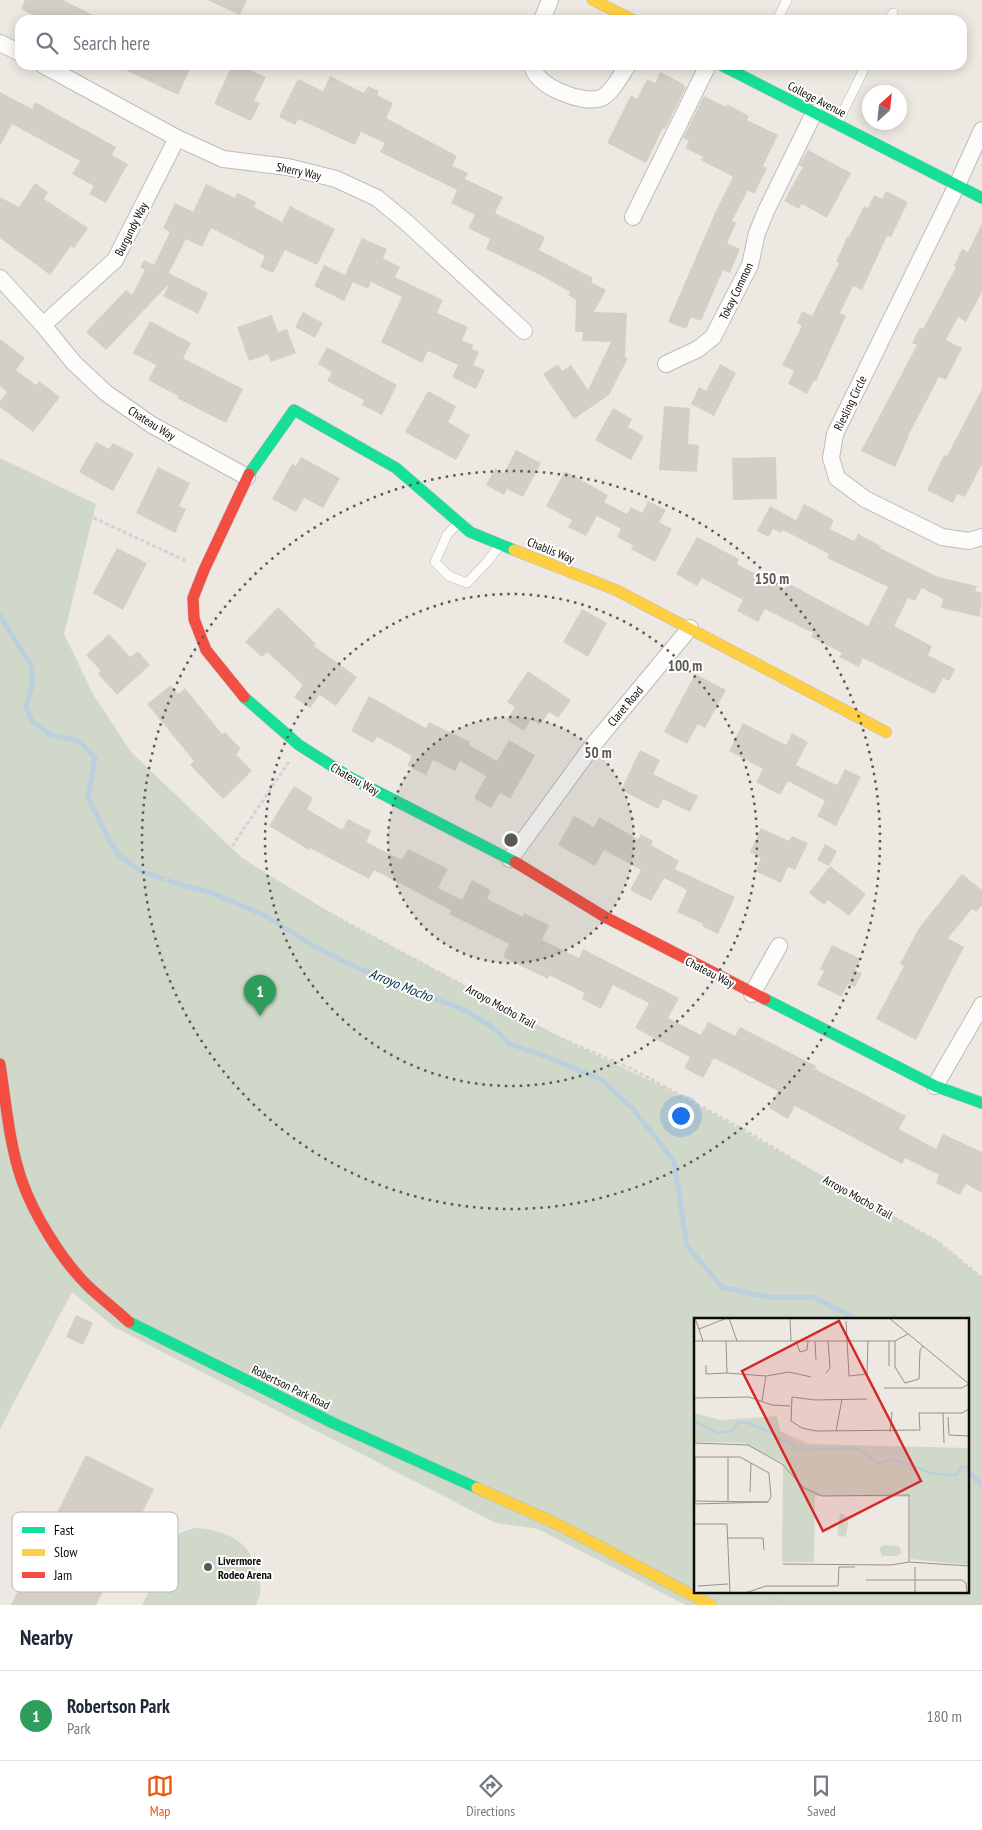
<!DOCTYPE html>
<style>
body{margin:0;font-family:"PT Sans Narrow",sans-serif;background:#f2f2f3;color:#1f2937}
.compass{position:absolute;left:862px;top:85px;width:45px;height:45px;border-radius:50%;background:#fff;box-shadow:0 2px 12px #0003;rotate:27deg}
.you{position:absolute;left:680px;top:1115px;width:18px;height:18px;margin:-12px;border:4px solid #fff;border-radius:50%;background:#1a73e8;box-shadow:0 0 0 8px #1a73e833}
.badge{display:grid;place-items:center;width:32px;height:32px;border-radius:50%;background:#ea580c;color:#fff;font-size:16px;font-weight:700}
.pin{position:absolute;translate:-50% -41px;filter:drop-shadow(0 1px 2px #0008)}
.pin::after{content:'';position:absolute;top:26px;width:18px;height:15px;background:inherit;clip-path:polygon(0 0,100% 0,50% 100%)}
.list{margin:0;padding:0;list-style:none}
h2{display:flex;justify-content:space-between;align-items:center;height:65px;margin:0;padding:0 20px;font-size:21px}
h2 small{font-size:16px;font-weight:400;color:#747a83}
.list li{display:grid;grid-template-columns:32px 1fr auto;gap:15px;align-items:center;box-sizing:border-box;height:90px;padding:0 20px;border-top:1px solid #e0e1e3}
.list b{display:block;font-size:19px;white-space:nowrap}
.list p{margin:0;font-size:16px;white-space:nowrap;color:#747a83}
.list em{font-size:16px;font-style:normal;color:#747a83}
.icon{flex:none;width:28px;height:28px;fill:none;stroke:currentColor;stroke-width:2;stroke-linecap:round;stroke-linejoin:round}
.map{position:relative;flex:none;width:982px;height:1605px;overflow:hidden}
.search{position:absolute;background:#fff;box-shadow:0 2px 12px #0003;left:15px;right:15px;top:15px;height:55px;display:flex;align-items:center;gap:12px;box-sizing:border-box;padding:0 18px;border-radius:15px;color:#747a83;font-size:19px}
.sheet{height:155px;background:#fff}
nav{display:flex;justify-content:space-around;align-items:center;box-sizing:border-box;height:70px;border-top:1px solid #e0e1e3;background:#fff;font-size:14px;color:#747a83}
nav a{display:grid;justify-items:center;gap:2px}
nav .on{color:#ea580c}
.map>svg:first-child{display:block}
.green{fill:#cfd8c9;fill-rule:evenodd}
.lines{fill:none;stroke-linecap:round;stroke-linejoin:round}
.stream{stroke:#bbd0dd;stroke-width:5}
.building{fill:#d4cfc6}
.lane-casing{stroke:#bfbcb7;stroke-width:10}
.street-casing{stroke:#bfbcb7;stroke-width:18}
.fast-casing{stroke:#bfbcb7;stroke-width:12}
.slow-casing{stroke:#bfbcb7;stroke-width:12}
.jam-casing{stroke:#bfbcb7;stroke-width:12}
.path{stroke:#d3d2d0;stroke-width:3;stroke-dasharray:4 2.5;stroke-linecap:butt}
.lane{stroke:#fcfcfb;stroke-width:9}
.street{stroke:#fcfcfb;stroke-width:16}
.fast{stroke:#16e098;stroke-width:11}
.slow{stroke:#ffcf43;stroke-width:11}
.jam{stroke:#f24e42;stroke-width:11}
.ring{fill:none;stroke:#5c5954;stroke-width:2.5;stroke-dasharray:2.5 5}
.poi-dot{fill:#5c5954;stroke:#fff;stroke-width:2}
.labels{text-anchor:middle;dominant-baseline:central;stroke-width:4;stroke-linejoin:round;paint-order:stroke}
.street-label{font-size:12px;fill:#0e0c08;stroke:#fff}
.poi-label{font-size:12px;font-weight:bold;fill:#0e0c08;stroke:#fff;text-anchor:start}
.water-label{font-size:14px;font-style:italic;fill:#043047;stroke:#fff}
.inset-river{fill:none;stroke:#bbd0dd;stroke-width:2.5}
.inset-road{fill:none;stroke:#94918b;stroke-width:1}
.view{fill:#d62828;fill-opacity:0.15;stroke:#d62828;stroke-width:2.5}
.inset-edge{fill:none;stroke:#0e0c08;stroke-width:2.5}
.key{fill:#fff;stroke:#b7b6b5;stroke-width:1}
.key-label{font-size:14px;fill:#0e0c08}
.centre{fill:#5c5954;stroke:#fff;stroke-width:2.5}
.ring-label{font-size:15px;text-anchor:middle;font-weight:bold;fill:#5c5954;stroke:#fff;stroke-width:4;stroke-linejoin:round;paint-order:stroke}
</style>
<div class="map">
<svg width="982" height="1605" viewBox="0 0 982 1605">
<rect width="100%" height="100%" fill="#ede9e2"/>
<path class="green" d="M 0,458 L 96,504 L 64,634 L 93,694 L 131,752 L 242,858 L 342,920 L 577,1046 L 676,1093 L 937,1241 L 982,1278 L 982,1605 L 686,1605 L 538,1529 L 496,1523 L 114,1327 L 72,1292 L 0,1429 ZM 696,1319 L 968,1319 L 968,1591 L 696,1591 Z
M 193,1528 C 209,1528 239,1535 248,1551 C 251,1556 253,1563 255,1569 C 261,1583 263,1591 256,1605 L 142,1605 L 178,1534 Z"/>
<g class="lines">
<path class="stream" d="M 0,616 L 31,665 L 33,683 L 26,707 L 32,721 L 51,735 L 79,741 L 95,758 L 88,797 L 108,838 L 119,855 L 140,871 L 185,886 L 209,892 L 264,915 L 312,945 L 353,966 L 464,1010 L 492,1027 L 510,1044 L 545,1056 L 602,1080 L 633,1109 L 674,1161 L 687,1246 L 722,1287 L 767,1297 L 813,1297 L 849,1315 L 852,1319
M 968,1472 L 982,1485"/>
</g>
<path class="building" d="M 25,0 L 63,0 L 103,20 L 42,20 L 21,9 Z
M 207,0 L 247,0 L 240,15 Z
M 115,65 L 192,65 L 178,95 Z
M 232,65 L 250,65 L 248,69 L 266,77 L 254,101 L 260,103 L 251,121 L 214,104 Z
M 660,72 L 684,84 L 684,86 L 686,87 L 665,129 L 663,128 L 646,163 L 607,143 L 631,95 L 637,99 L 647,79 L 655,83 Z
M 330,76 L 364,93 L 368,86 L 379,91 L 377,95 L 393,103 L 386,118 L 457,156 L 452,166 L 468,173 L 465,179 L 503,197 L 495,213 L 545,237 L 539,250 L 593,278 L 591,282 L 606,290 L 594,312 L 626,313 L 627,310 L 625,357 L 628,358 L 609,395 L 574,419 L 543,374 L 558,364 L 562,371 L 571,365 L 588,390 L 611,342 L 582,341 L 583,332 L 575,332 L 576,300 L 568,295 L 570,292 L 542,276 L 486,249 L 490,239 L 468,228 L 475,215 L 451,203 L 457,190 L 380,152 L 385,143 L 361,132 L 355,145 L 298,119 L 295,125 L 279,117 L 298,79 L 323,91 Z
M 0,92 L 32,109 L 35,102 L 116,147 L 112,155 L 128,164 L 106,203 L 89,194 L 94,186 L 72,174 L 80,161 L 12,124 L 0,146 Z
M 704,96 L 726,107 L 727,104 L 749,116 L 747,120 L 778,135 L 763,166 L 767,168 L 754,194 L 748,190 L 732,221 L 736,223 L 727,243 L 740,249 L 730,273 L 723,270 L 701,321 L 691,317 L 686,329 L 668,322 L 715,213 L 733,177 L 701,160 L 703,157 L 685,148 L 689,141 L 683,138 Z
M 808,150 L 851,173 L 827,218 L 802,204 L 799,209 L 784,201 L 803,167 L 799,165 Z
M 35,183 L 48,192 L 44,199 L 88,228 L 74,248 L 71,246 L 50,275 L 0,238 L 0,197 L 19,207 Z
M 206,184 L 235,198 L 237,193 L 256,202 L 254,207 L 282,222 L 290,206 L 335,229 L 317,265 L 285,250 L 273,273 L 260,267 L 265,256 L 211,228 L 202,247 L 186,239 L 169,273 L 208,293 L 198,314 L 163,296 L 168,287 L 167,286 L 106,350 L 86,332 L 126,290 L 132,295 L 145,270 L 140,267 L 144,260 L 154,265 L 170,232 L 163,228 L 175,203 L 193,212 Z
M 886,191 L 908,202 L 891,237 L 887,236 L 862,290 L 853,286 L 840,313 L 846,316 L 816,381 L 814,380 L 807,394 L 788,384 L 794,371 L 782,365 L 802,326 L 797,323 L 802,311 L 812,316 L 839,263 L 836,262 L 847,237 L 849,237 L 864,206 L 868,208 L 874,195 L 882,199 Z
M 982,223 L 982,292 L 966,322 L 958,317 L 946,340 L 962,348 L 946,380 L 939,377 L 908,436 L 909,436 L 895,467 L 861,451 L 917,345 L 912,343 L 920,327 L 923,329 L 956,267 L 954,266 L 962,249 L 968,252 Z
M 362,238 L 387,249 L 383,258 L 400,267 L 395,277 L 443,300 L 437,313 L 468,327 L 462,340 L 473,345 L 472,349 L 479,352 L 473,365 L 485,370 L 476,389 L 452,377 L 458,365 L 428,351 L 422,363 L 381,342 L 402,297 L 371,282 L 368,289 L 353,282 L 344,301 L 314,286 L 324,265 L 345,275 Z
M 303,312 L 323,323 L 315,338 L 295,327 Z
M 272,315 L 278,332 L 287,329 L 296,353 L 271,362 L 268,354 L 249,361 L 237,327 Z
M 150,321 L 191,343 L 183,358 L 243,389 L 226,423 L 177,398 L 178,396 L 148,380 L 156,365 L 133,353 Z
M 0,339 L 25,358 L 16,370 L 36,385 L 39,381 L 60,397 L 33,432 L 0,407 L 0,401 L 7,392 L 0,386 Z
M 327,347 L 397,385 L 382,415 L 362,405 L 364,400 L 327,381 L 332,372 L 318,364 Z
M 720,364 L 736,373 L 714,416 L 691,404 L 699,387 L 706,391 Z
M 982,389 L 982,464 L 965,497 L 957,494 L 953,503 L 927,490 L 944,455 L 947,456 Z
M 428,391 L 456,406 L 448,422 L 470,435 L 456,460 L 405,432 Z
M 664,406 L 690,408 L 688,444 L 699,445 L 697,472 L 659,470 Z
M 613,408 L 632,419 L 628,427 L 644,436 L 631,460 L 595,440 Z
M 96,442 L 109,449 L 113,443 L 134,454 L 113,491 L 79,472 Z
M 516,450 L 541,463 L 523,497 L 507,489 L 504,495 L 486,485 L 495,468 L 504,473 Z
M 301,457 L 340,478 L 323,508 L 304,498 L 296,512 L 272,499 L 292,464 L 296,466 Z
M 776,457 L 777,499 L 733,500 L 732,458 Z
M 158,467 L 190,483 L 179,506 L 186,509 L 175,533 L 136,513 Z
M 565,471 L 608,495 L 604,502 L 627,514 L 631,507 L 642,513 L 648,501 L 666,510 L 659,522 L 672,529 L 655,562 L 631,549 L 633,545 L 617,537 L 621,529 L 597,516 L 586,536 L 568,527 L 572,520 L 546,506 Z
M 804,504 L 834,520 L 830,529 L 854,541 L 858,534 L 881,546 L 880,548 L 938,577 L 977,586 L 975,591 L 982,593 L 980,617 L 941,608 L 943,599 L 922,588 L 915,601 L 908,598 L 894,626 L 932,646 L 928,655 L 955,669 L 949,681 L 943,678 L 934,694 L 863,658 L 859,667 L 839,657 L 842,653 L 811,637 L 813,633 L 765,609 L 758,622 L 737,611 L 743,600 L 702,578 L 697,586 L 676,574 L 697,537 L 739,559 L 737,564 L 785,589 L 788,583 L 868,626 L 888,587 L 827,558 L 829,554 L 783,530 L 781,533 L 773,529 L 769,537 L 757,531 L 770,506 L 796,520 Z
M 117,548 L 147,563 L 123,610 L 93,593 Z
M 278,607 L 316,644 L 314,646 L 357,677 L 336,706 L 320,695 L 310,708 L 294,697 L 303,685 L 267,652 L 262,657 L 245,642 Z
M 582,609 L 607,623 L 588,657 L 563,642 Z
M 109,634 L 130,657 L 138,651 L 150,665 L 117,695 L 98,674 L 101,671 L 86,655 Z
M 528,671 L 571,700 L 558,718 L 549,712 L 540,725 L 531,719 L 524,731 L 507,720 L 515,707 L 507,702 Z
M 695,674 L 726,690 L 705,728 L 698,724 L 687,744 L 664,732 Z
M 171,685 L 178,694 L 185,688 L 222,734 L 225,732 L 241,749 L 236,754 L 252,771 L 223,799 L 190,765 L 194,761 L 147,704 Z
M 369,696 L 426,728 L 429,722 L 470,742 L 469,745 L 497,761 L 509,740 L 535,755 L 510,799 L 500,793 L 491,808 L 474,798 L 486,776 L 460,761 L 455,771 L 433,760 L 426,775 L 407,766 L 412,756 L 377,737 L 373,743 L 351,731 Z
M 743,723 L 786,745 L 792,733 L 808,742 L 796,765 L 837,785 L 845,769 L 861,777 L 836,826 L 817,816 L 825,801 L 788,781 L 780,795 L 756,782 L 763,769 L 729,751 Z
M 640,750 L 660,760 L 653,774 L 698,796 L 690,812 L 663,799 L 658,809 L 621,790 Z
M 294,786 L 313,798 L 307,809 L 342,830 L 348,819 L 371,831 L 366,842 L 402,860 L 408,849 L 448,869 L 438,888 L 462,900 L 472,880 L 491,890 L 487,899 L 523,917 L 524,913 L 549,925 L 542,940 L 579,958 L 583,949 L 679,998 L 668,1018 L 701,1035 L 708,1022 L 735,1036 L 740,1027 L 816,1066 L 815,1069 L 906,1116 L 899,1129 L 936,1149 L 943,1134 L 982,1152 L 982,1193 L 966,1184 L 960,1195 L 936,1183 L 939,1175 L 905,1158 L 902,1164 L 795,1106 L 788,1119 L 769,1108 L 778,1091 L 714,1058 L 703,1078 L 684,1068 L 690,1057 L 635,1028 L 649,1003 L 613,985 L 601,1009 L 582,999 L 585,993 L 549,975 L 548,979 L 503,957 L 509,944 L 449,914 L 451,910 L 374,870 L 369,879 L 310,848 L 309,850 L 269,826 Z
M 574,816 L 594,827 L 599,817 L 638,839 L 641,834 L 653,841 L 651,845 L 679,861 L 675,869 L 735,897 L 718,934 L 702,926 L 703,924 L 677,912 L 687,890 L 664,878 L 651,901 L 630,890 L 641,870 L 604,850 L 595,866 L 558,845 Z
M 761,828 L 789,841 L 792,836 L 808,843 L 795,870 L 788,867 L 781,883 L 755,871 L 761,858 L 750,852 Z
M 825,844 L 837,851 L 829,866 L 817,860 Z
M 830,866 L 866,894 L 849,916 L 828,900 L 824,905 L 809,893 Z
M 962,874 L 982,890 L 982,905 L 976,912 L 972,909 L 948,938 L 964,947 L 916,1040 L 876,1019 L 904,966 L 900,964 L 919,928 Z
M 832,945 L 861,959 L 855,970 L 862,973 L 855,987 L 848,984 L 842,997 L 817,985 L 824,971 L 820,969 Z
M 76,1315 L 93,1323 L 83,1345 L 66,1337 Z
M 86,1455 L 154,1489 L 96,1605 L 11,1605 Z"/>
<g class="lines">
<defs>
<path id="lane" d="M 777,20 L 787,0
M 889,20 L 893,13
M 837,124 L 866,65
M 458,523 L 447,535 L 435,562 L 449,576 L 467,583 L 488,561 L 499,546"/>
<path id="street" d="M 542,20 L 550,0
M 0,43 L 20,53
M 43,65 L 177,138 L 223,159 L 288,167 L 336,179 L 377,198 L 406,222 L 524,331
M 532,65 C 534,86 583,105 601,98 C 611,94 622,74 628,65
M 982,130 L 957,185 L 835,434 L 831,458 L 837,478 L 865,499 L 942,537 L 969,541 L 982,537
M 633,217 L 708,65
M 0,278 L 43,325 L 74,363 L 106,393 L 152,425 L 247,477
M 43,325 L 115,260 L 177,138
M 666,364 L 698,349 L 713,337 L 750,265 L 757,233 L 766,211 L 814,113
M 510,859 L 593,745 L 690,628
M 752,994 L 779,946
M 935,1086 L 982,1005"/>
<path id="fast" d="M 721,65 L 982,198
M 249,474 L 294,410 L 396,468 L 470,532 L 514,550
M 244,697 L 299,745 L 351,778 L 515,862
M 765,999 L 935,1086 L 982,1103
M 129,1322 L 333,1423 L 477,1488"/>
<path id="slow" d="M 593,0 L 633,20
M 514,550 L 616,590 L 886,732
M 477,1488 L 557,1524 L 711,1605"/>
<path id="jam" d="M 244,697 L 206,650 L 194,619 L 193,598 L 204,570 L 249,474
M 515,862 L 605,917 L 765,999
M 0,1064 C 6,1102 9,1144 22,1181 C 34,1215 62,1261 89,1287 C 102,1299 116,1310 129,1322"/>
</defs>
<use href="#lane" class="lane-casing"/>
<use href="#street" class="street-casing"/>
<use href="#fast" class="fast-casing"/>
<use href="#slow" class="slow-casing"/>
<use href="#jam" class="jam-casing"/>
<path class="path" d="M 0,472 L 34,490 L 186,561
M 34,490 L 54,521 L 61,551 L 47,590 L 41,614 L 46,624 L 56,633 L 86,698 L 109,733 L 137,766 L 225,857 L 290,760
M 0,885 L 26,902 L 57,910 L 77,911 L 118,897 L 225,857 L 501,1006 L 546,1032 L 632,1069 L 746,1131 L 828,1181 L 937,1241 L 982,1278
M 119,898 L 147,916 L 159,941 L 172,1001 L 186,1036 L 206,1057 L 230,1069 L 276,1085 L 317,1117 L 460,1320 L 482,1346 L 593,1435 L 696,1526
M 147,916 L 156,914 L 182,925 L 234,956 L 297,988 L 330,1010 L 359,1026 L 469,1116 L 482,1138 L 493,1179 L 518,1243 L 558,1314 L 585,1350 L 603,1364 L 632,1369 L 644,1376 L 654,1394 L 665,1430 L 683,1463 L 691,1484 L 692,1523
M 767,1591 L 782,1605"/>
<use href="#lane" class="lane"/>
<use href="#street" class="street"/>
<use href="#fast" class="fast"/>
<use href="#slow" class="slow"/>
<use href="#jam" class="jam"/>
</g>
<circle cx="511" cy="840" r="123" fill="#5c5954" fill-opacity=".12"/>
<g class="ring">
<circle cx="511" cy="840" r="123"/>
<circle cx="511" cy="840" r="246"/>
<circle cx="511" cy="840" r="369"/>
</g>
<circle class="poi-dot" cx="208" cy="1567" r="5"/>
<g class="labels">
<g class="street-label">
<text transform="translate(817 99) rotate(27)">College Avenue</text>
<text transform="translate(299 171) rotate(12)">Sherry Way</text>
<text transform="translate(131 229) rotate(-63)">Burgundy Way</text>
<text transform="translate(736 291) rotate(-64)">Tokay Common</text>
<text transform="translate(850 403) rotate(-64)">Riesling Circle</text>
<text transform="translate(152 423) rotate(32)">Chateau Way</text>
<text transform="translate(551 550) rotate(22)">Chablis Way</text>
<text transform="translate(625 706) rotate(-50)">Claret Road</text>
<text transform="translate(355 779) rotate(29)">Chateau Way</text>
<text transform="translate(710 972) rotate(27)">Chateau Way</text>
<text transform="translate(501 1006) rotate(29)">Arroyo Mocho Trail</text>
<text transform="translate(858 1197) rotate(29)">Arroyo Mocho Trail</text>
<text transform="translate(291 1387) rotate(26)">Robertson Park Road</text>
</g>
<g class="poi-label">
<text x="218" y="1560">Livermore<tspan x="218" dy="14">Rodeo Arena</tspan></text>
</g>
<g class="water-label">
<text transform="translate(401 985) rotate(22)">Arroyo Mocho</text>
</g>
</g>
<g transform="translate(694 1318)">
<rect width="275" height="275" fill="#ede9e2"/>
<path d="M 0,95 L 26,102 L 83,98 L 86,113 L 115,126 L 275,130 L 275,247 L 216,241 L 216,179 L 121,178 L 120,244 L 88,244 L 89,145 L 50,125 L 0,124 ZM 146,195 L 155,199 L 152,219 L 143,217 ZM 190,227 L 205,228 L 208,235 L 202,238 L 188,238 L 185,231 Z" fill="#cfd8c9"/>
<path class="inset-river" d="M 0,107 L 4,105 L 23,115 L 37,113 L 45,104 L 54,105 L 79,115 L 87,123 L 96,124 L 103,132 L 162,130 L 185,145 L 199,141 L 240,156 L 262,157 L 268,149 L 275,149"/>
<path class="inset-road" d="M 1,0 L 9,23M 35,0 L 43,23M 96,0 L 97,23M 195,0 L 275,66M 152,3 L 155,58 L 173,56 L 174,23M 5,11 L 33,0M 0,23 L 201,23 L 214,16M 32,23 L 33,55M 102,23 L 106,34 L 113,32 L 114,23M 121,23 L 122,42M 201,23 L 201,49 L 211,65 L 225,61 L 226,32 L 229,28M 12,47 L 12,56 L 33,55M 195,48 L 195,23M 33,55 L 72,58 L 95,54 L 117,59M 132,55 L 136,50 L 134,23M 190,70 L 268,70 L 275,66M 0,80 L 55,79 L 78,87 L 96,88M 173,81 L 121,82 L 98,79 L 97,103 L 108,110 L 122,113 L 226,112 L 225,95 L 268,95 L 275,91M 68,83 L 72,58M 249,95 L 250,125M 254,99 L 255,117 L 275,118M 142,113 L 148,81M 196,114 L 198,94M 0,125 L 54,127 L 88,146 L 110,170 L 128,178 L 215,177 L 215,244M 0,139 L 46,139 L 75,155 L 77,179 L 74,184M 56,174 L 57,145M 0,183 L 74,184M 1,183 L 1,139M 34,183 L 34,139M 0,186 L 74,184M 0,206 L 33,206 L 36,275M 34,220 L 69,220 L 70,232M 89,246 L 197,247 L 215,244 L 275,248M 172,262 L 268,262 L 272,265 L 273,275M 4,268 L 34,266M 51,275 L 72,268 L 144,268 L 145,249 L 161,249M 221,275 L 221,249"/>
<path class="view" d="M 145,3 L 227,163 L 129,213 L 48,53 Z"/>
<rect width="275" height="275" class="inset-edge"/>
</g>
<rect x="12" y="1512" width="166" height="80" rx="8" class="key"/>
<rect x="22" y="1527" width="23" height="6" fill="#16e098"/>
<rect x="22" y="1549" width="23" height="7" fill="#ffcf43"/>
<rect x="22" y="1572" width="23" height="6" fill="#f24e42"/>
<g class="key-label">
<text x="54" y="1535">Fast</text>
<text x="54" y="1557">Slow</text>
<text x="54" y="1580">Jam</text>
</g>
<circle cx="511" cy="840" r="8" class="centre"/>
<g class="ring-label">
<text x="772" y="584">150 m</text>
<text x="685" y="671">100 m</text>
<text x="598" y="758">50 m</text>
</g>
</svg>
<svg class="compass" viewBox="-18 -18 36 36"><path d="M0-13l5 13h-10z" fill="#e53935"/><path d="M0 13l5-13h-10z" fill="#747a83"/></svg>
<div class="you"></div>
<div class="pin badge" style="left:260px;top:1016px;background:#2e9e5b">1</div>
<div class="search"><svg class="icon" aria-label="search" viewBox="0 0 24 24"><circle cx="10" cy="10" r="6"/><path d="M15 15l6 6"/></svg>Search here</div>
</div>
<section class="sheet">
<h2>Nearby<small></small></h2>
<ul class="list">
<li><span class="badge" style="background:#2e9e5b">1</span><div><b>Robertson Park</b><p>Park</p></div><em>180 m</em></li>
</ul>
</section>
<nav>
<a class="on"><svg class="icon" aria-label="map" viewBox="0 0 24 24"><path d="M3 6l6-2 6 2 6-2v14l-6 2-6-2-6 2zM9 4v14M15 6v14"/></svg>Map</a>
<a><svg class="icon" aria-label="directions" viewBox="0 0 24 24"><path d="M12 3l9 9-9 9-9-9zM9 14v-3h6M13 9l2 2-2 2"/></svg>Directions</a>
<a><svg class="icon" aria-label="saved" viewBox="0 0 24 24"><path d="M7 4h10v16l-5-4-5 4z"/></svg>Saved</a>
</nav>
